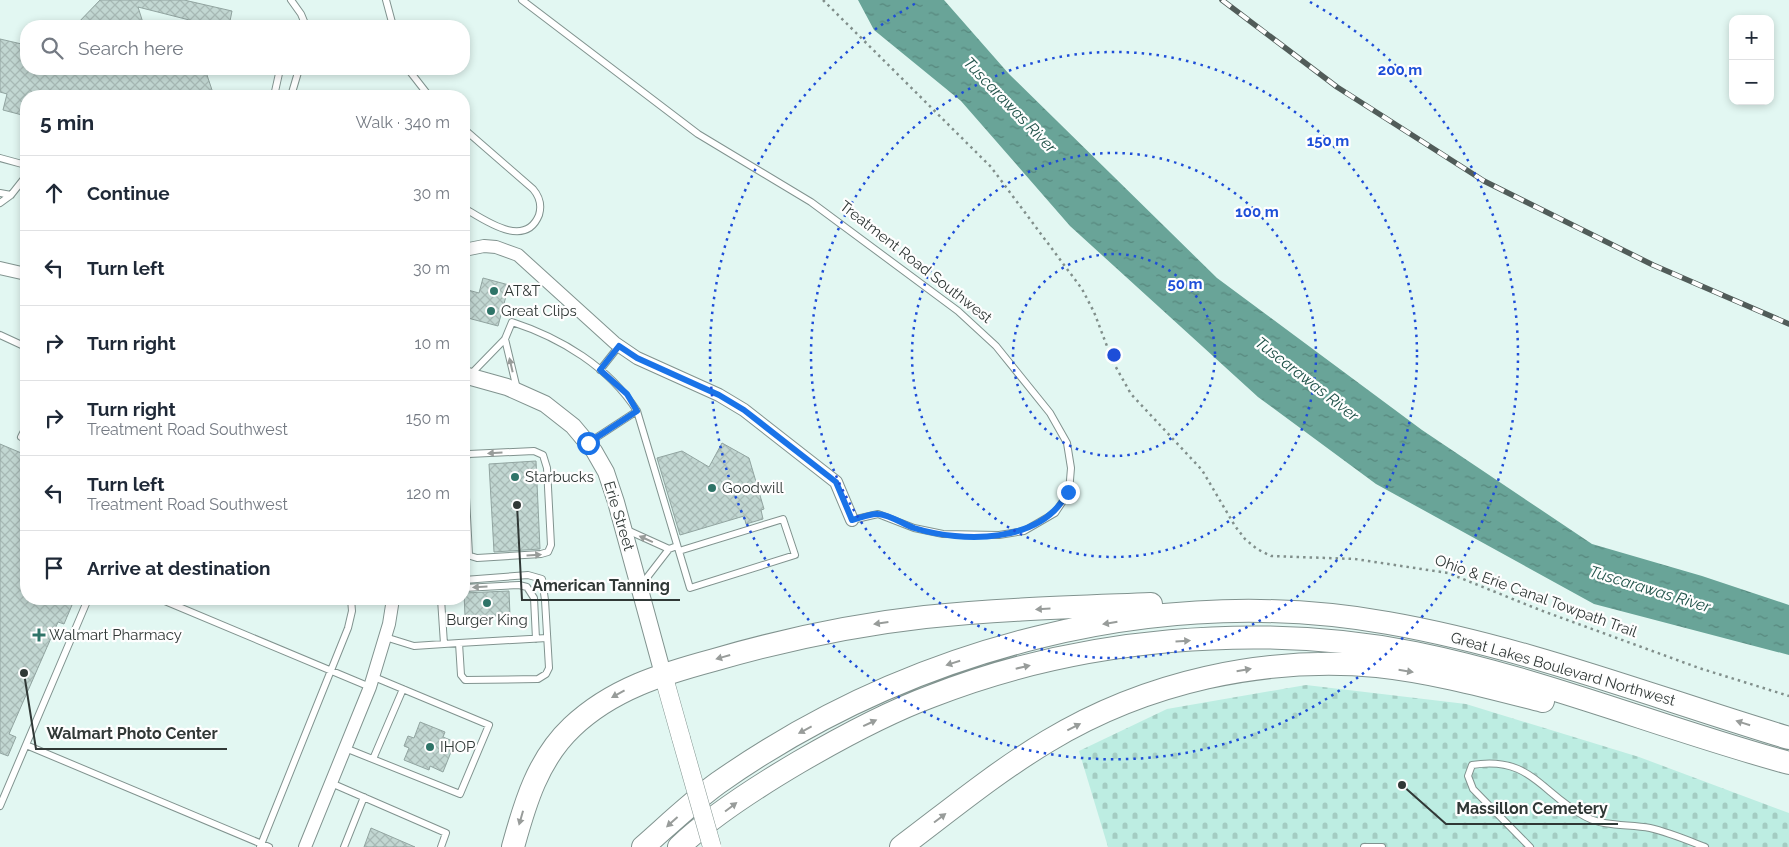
<!DOCTYPE html>
<meta charset="utf-8">
<style>
body{margin:0;font-family:Raleway,sans-serif;background:#f6f6f7;color:#1f2937}
.controls{position:absolute;right:15px;top:15px;display:grid;overflow:hidden;border-radius:10px;box-shadow:0 2px 8px #0003}
.controls button{width:45px;height:45px;display:grid;place-items:center;padding:0;border:0;border-bottom:1px solid #e0e1e3;background:#fff;color:#1f2937;font:25px sans-serif}
.stop{position:absolute;width:15px;height:15px;margin:-11px;border:4px solid #1a73e8;border-radius:50%;background:#fff}
.stop.end{background:#1a73e8;border-color:#fff;box-shadow:0 1px 5px #0008}
.list{margin:0;padding:0;list-style:none}
h2{display:flex;justify-content:space-between;align-items:center;height:65px;margin:0;padding:0 20px;font-size:21px}
h2 small{font-size:16px;font-weight:400;color:#747a83}
.list li{display:grid;grid-template-columns:32px 1fr auto;gap:15px;align-items:center;box-sizing:border-box;height:75px;padding:0 20px;border-top:1px solid #e0e1e3}
.list b{display:block;font-size:19px;white-space:nowrap}
.list p{margin:0;font-size:16px;white-space:nowrap;color:#747a83}
.list em{font-size:16px;font-style:normal;color:#747a83}
.icon{flex:none;width:28px;height:28px;fill:none;stroke:currentColor;stroke-width:2;stroke-linecap:round;stroke-linejoin:round}
.map{position:relative;flex:none;width:1789px;height:847px;overflow:hidden}
.search{position:absolute;background:#fff;box-shadow:0 2px 8px #0003;left:20px;top:20px;width:450px;height:55px;display:flex;align-items:center;gap:12px;box-sizing:border-box;padding:0 18px;border-radius:20px;color:#747a83;font-size:19px}
.panel{position:absolute;background:#fff;box-shadow:0 2px 8px #0003;left:20px;top:90px;width:450px;height:515px;border-radius:20px}
.map>svg:first-child{display:block}
.cemetery{fill:url(#cemetery-stones)}
.water{fill:url(#water-ripples)}
.building{fill:url(#building-cross-hatch);stroke:#91a4a0}
.lines{fill:none;stroke-linecap:round;stroke-linejoin:round}
.service-casing{stroke:#81938f;stroke-width:8}
.minor-casing{stroke:#81938f;stroke-width:14}
.tertiary-casing{stroke:#81938f;stroke-width:18}
.secondary-casing{stroke:#81938f;stroke-width:19}
.motorway-casing{stroke:#81938f;stroke-width:24}
.path{stroke:#818f8b;stroke-width:2.5;stroke-dasharray:2.5 4;stroke-linecap:butt}
.service{stroke:#fff;stroke-width:6}
.minor{stroke:#fff;stroke-width:12}
.tertiary{stroke:#fff;stroke-width:16}
.secondary{stroke:#fff;stroke-width:18}
.motorway{stroke:#fff;stroke-width:22}
.rail-casing{stroke:#515c59;stroke-width:5.5}
.rail{stroke:#fefefe;stroke-width:4;stroke-dasharray:11;stroke-linecap:butt}
.secondary-bridge-casing{stroke:#81938f;stroke-width:19;stroke-linecap:butt}
.secondary-bridge{stroke:#fff;stroke-width:18}
.oneway{fill:#989c9a}
.route{stroke:#1a73e8;stroke-width:6}
.ring{fill:none;stroke:#1d4ed8;stroke-width:2.5;stroke-dasharray:2.5 5}
.poi-dot{fill:#2f7468;stroke:#fefefe;stroke-width:2}
.labels{text-anchor:middle;dominant-baseline:central;stroke-width:4.5;stroke-linejoin:round;paint-order:stroke}
.street-label{font-size:15px;fill:#303836;stroke:#fefefe}
.poi-label{font-size:15px;fill:#303836;stroke:#fefefe;text-anchor:start}
.water-label{font-size:16px;font-style:italic;fill:#21534a;stroke:#fefefe}
.centre{fill:#1d4ed8;stroke:#fefefe;stroke-width:2.5}
.ring-label{font-size:15px;text-anchor:middle;font-weight:bold;fill:#1d4ed8;stroke:#fefefe;stroke-width:4.5;stroke-linejoin:round;paint-order:stroke}
.leader{fill:none;stroke:#303836;stroke-width:2}
.callout-dot{fill:#303836;stroke:#fefefe;stroke-width:2}
.callout-label{font-size:16px;text-anchor:middle;font-weight:bold;fill:#303836;stroke:#fefefe;stroke-width:4.5;stroke-linejoin:round;paint-order:stroke}
</style>
<div class="map">
<svg width="1789" height="847" viewBox="0 0 1789 847">
<defs>
<pattern id="cemetery-stones" width="16" height="16" patternUnits="userSpaceOnUse" patternTransform="scale(1.25)"><rect width="16" height="16" fill="#bdede2"/><path d="M2 7V4a2 2 0 0 1 4 0v3zM10 15v-3a2 2 0 0 1 4 0v3z" fill="#a3ccc2"/></pattern>
<pattern id="water-ripples" width="26" height="14" patternUnits="userSpaceOnUse" patternTransform="scale(1.25)"><rect width="26" height="14" fill="#69a498"/><path d="M2 4q2-2 4 0t4 0M15 11q2-2 4 0t4 0" fill="none" stroke="#57877d"/></pattern>
<pattern id="building-cross-hatch" width="8" height="8" patternUnits="userSpaceOnUse" patternTransform="scale(1.25)"><rect width="8" height="8" fill="#c2d7d2"/><path d="M0 0l8 8M0 8l8-8" fill="none" stroke="#a7b9b5"/></pattern>
</defs>
<rect width="100%" height="100%" fill="#e2f7f2"/>
<path class="cemetery" d="M 1306,685 L 1466,704 L 1639,757 L 1789,813 L 1789,847 L 1108,847 L 1079,751 L 1167,709 Z"/>
<path class="water" d="M 858,0 L 944,0 L 1009,74 L 1217,278 L 1422,430 L 1592,544 L 1702,576 L 1789,605 L 1789,655 L 1594,604 L 1376,484 L 1258,397 L 1070,226 L 961,101 L 874,30 Z"/>
<path class="building" d="M 100,0 L 184,0 L 232,11 L 229,26 L 213,26 L 138,7 L 144,26 L 75,26 Z
M 0,39 L 26,45 L 26,69 L 205,69 L 214,96 L 26,96 L 26,116 L 3,110 L 7,94 L 0,92 Z
M 483,278 L 509,285 L 498,326 L 464,317 L 464,289 L 479,293 Z
M 722,443 L 749,458 L 764,509 L 761,510 L 763,519 L 746,524 L 744,516 L 680,535 L 657,458 L 682,451 L 709,467 Z
M 0,444 L 26,455 L 26,599 L 66,599 L 65,602 L 72,605 L 64,624 L 58,622 L 9,734 L 16,737 L 8,756 L 0,753 Z
M 536,461 L 540,549 L 494,552 L 489,464 Z
M 509,591 L 510,616 L 465,616 L 464,593 Z
M 420,722 L 445,732 L 443,737 L 455,742 L 443,772 L 430,766 L 429,770 L 404,760 L 409,748 L 404,746 L 408,736 L 414,738 Z
M 371,828 L 415,847 L 364,847 Z"/>
<g class="lines">
<defs>
<path id="service" d="M 291,0 L 301,14 L 306,26
M 386,0 L 393,26
M 522,0 L 698,134 L 811,202 L 958,311 L 996,346 L 1050,413 L 1067,443 L 1071,468 L 1069,492 L 1055,513 L 1024,531 L 999,535 L 943,534 L 914,528 L 878,514 L 852,520
M 408,69 L 429,96
M 274,96 L 280,69
M 291,96 L 299,69
M 464,129 L 533,189 C 539,196 542,205 539,215 C 525,250 483,219 464,208
M 0,158 L 22,164 L 26,169
M 0,193 L 11,195
M 0,203 L 11,195 L 26,176
M 0,335 L 26,347
M 505,339 L 517,389
M 600,370 L 619,346
M 469,376 L 505,339 L 512,322 C 561,338 609,367 637,411 L 690,588 L 795,555 L 783,519 L 679,551
M 21,437 L 26,427
M 588,443 L 637,411
M 464,459 L 469,454 L 534,451 L 543,455 L 547,468 L 551,545 L 548,552 L 541,554 L 477,558 L 464,554
M 464,459 L 469,555
M 627,530 L 669,549
M 464,580 L 528,575 L 542,579 L 545,600 L 549,668 L 546,674 L 538,679 L 465,680 L 461,675 L 459,643 L 547,638
M 642,584 L 669,549 L 677,546
M 464,588 L 519,585 L 527,587 L 534,598 L 536,639
M 160,599 L 370,687
M 441,599 L 444,644
M 385,637 L 414,646 L 459,643
M 26,745 L 269,847
M 345,748 L 460,794 L 489,725 L 374,677
M 373,759 L 403,689
M 331,783 L 446,833 L 441,847
M 0,806 L 88,599
M 260,847 L 348,628 L 352,611 L 351,599
M 344,847 L 364,797
M 1364,847 L 1382,847
M 1530,847 L 1473,789 L 1468,776 L 1472,765 C 1531,755 1541,794 1586,817 C 1605,827 1629,824 1650,828 C 1668,832 1687,840 1705,847"/>
<path id="minor" d="M 464,250 L 484,246 L 496,247 L 518,255 L 615,343 L 637,358 L 719,395 L 744,410 L 836,482 L 852,520
M 0,268 L 26,274
M 305,847 L 370,687 L 389,624 L 393,599"/>
<path id="tertiary" d="M 464,375 L 507,387 L 545,404 L 573,426 L 594,451 L 606,472 L 616,502 L 663,674"/>
<path id="secondary" d="M 663,674 L 681,738"/>
<path id="motorway" d="M 513,847 C 525,803 538,759 572,727 C 612,689 662,674 714,660 C 783,640 853,625 925,617 C 1000,609 1076,607 1151,604
M 643,847 C 668,825 692,802 718,783 C 909,649 1156,582 1388,623 C 1525,647 1656,698 1789,738
M 679,847 C 712,815 760,785 799,762 C 842,737 886,713 932,696 C 1080,638 1259,622 1415,653 C 1543,679 1664,729 1789,763
M 901,847 C 949,811 996,772 1048,741 C 1146,682 1263,656 1377,666 C 1433,672 1488,687 1543,701"/>
</defs>
<use href="#service" class="service-casing"/>
<use href="#minor" class="minor-casing"/>
<use href="#tertiary" class="tertiary-casing"/>
<use href="#secondary" class="secondary-casing"/>
<use href="#motorway" class="motorway-casing"/>
<path class="path" d="M 823,0 L 991,167 L 1082,289 L 1094,312 L 1113,362 L 1131,394 L 1202,470 L 1235,526 L 1245,539 L 1257,549 L 1271,556 L 1355,559 L 1448,573 L 1540,610 L 1699,668 L 1789,696"/>
<use href="#service" class="service"/>
<use href="#minor" class="minor"/>
<use href="#tertiary" class="tertiary"/>
<use href="#secondary" class="secondary"/>
<use href="#motorway" class="motorway"/>
<defs>
<path id="rail" d="M 1222,0 L 1337,87 L 1484,181 L 1653,265 L 1789,324"/>
</defs>
<use href="#rail" class="rail-casing"/>
<use href="#rail" class="rail"/>
<defs>
<path id="secondary-bridge" d="M 681,738 L 712,847"/>
</defs>
<use href="#secondary-bridge" class="secondary-bridge-casing"/>
<use href="#secondary-bridge" class="secondary-bridge"/>
</g>
<defs><path id="oneway-solid" d="M-6-.8H1V-3.2L6.5 0L1 3.2V.8H-6Z" transform="scale(1.25)"/></defs>
<g class="oneway">
<use href="#oneway-solid" transform="translate(511 365) rotate(-103)"/>
<use href="#oneway-solid" transform="translate(495 453) rotate(177)"/>
<use href="#oneway-solid" transform="translate(646 539) rotate(-156)"/>
<use href="#oneway-solid" transform="translate(534 555) rotate(-4)"/>
<use href="#oneway-solid" transform="translate(480 587) rotate(177)"/>
<use href="#oneway-solid" transform="translate(1043 609) rotate(177)"/>
<use href="#oneway-solid" transform="translate(881 623) rotate(172)"/>
<use href="#oneway-solid" transform="translate(1110 623) rotate(171)"/>
<use href="#oneway-solid" transform="translate(1183 641) rotate(-3)"/>
<use href="#oneway-solid" transform="translate(723 657) rotate(164)"/>
<use href="#oneway-solid" transform="translate(953 663) rotate(162)"/>
<use href="#oneway-solid" transform="translate(1023 667) rotate(-13)"/>
<use href="#oneway-solid" transform="translate(1244 670) rotate(-10)"/>
<use href="#oneway-solid" transform="translate(1406 671) rotate(9)"/>
<use href="#oneway-solid" transform="translate(618 694) rotate(151)"/>
<use href="#oneway-solid" transform="translate(870 723) rotate(-25)"/>
<use href="#oneway-solid" transform="translate(1743 723) rotate(-162)"/>
<use href="#oneway-solid" transform="translate(1074 727) rotate(-27)"/>
<use href="#oneway-solid" transform="translate(805 730) rotate(152)"/>
<use href="#oneway-solid" transform="translate(731 807) rotate(-37)"/>
<use href="#oneway-solid" transform="translate(521 818) rotate(106)"/>
<use href="#oneway-solid" transform="translate(940 818) rotate(-37)"/>
<use href="#oneway-solid" transform="translate(672 822) rotate(138)"/>
</g>
<g class="lines">
<path class="route" d="M 588,443 L 637,411 L 627,394 L 600,370 L 619,346 L 637,358 L 719,395 L 744,410 L 836,482 L 852,520 C 860,518 871,513 878,514 C 890,515 903,524 914,528 C 963,543 1041,544 1068,492"/>
</g>
<g class="ring">
<circle cx="1114" cy="355" r="101"/>
<circle cx="1114" cy="355" r="202"/>
<circle cx="1114" cy="355" r="303"/>
<path d="M1310 2A404 404 0 1 1 918 2"/>
</g>
<g class="poi-dot">
<circle cx="494" cy="291" r="5"/>
<circle cx="491" cy="311" r="5"/>
<circle cx="515" cy="477" r="5"/>
<circle cx="712" cy="488" r="5"/>
<circle cx="487" cy="603" r="5"/>
<path d="M36.5 627.5h5v5h5v5h-5v5h-5v-5h-5v-5h5z"/>
<circle cx="430" cy="747" r="5"/>
</g>
<g class="labels">
<g class="street-label">
<text transform="translate(916 262) rotate(38)">Treatment Road Southwest</text>
<text transform="translate(619 516) rotate(73)">Erie Street</text>
<text transform="translate(1536 596) rotate(20)">Ohio &amp; Erie Canal Towpath Trail</text>
<text transform="translate(1563 669) rotate(16)">Great Lakes Boulevard Northwest</text>
</g>
<g class="poi-label">
<text x="504" y="291">AT&amp;T</text>
<text x="501" y="311">Great Clips</text>
<text x="525" y="477">Starbucks</text>
<text x="722" y="488">Goodwill</text>
<text x="487" y="620" text-anchor="middle">Burger King</text>
<text x="49" y="635">Walmart Pharmacy</text>
<text x="440" y="747">IHOP</text>
</g>
<g class="water-label">
<text transform="translate(1010 105) rotate(46)">Tuscarawas River</text>
<text transform="translate(1307 379) rotate(38)">Tuscarawas River</text>
<text transform="translate(1650 589) rotate(17)">Tuscarawas River</text>
</g>
</g>
<circle cx="1114" cy="355" r="8" class="centre"/>
<g class="ring-label">
<text x="1400" y="75">200 m</text>
<text x="1328" y="146">150 m</text>
<text x="1257" y="217">100 m</text>
<text x="1185" y="289">50 m</text>
</g>
<path class="leader" d="M517 505L522 600H680M24 673L36 749H227M1402 785L1446 824H1618"/>
<g class="callout-dot">
<circle cx="517" cy="505" r="5"/>
<circle cx="24" cy="673" r="5"/>
<circle cx="1402" cy="785" r="5"/>
</g>
<g class="callout-label">
<text x="601" y="591">American Tanning</text>
<text x="132" y="739">Walmart Photo Center</text>
<text x="1532" y="814">Massillon Cemetery</text>
</g>
</svg>
<div class="controls">
<button>+</button>
<button>−</button>
</div>
<div class="stop" style="left:588px;top:443px"></div>
<div class="stop end" style="left:1068px;top:492px"></div>
<div class="search"><svg class="icon" aria-label="search" viewBox="0 0 24 24"><circle cx="10" cy="10" r="6"/><path d="M15 15l6 6"/></svg>Search here</div>
<section class="panel">
<h2>5 min<small>Walk · 340 m</small></h2>
<ul class="list">
<li><svg class="icon" aria-label="ahead" viewBox="0 0 24 24"><path d="M12 20V5M6 11l6-6 6 6"/></svg><div><b>Continue</b></div><em>30 m</em></li>
<li><svg class="icon" aria-label="left" viewBox="0 0 24 24"><path d="M17 20v-9H6M10 6l-5 5 5 5"/></svg><div><b>Turn left</b></div><em>30 m</em></li>
<li><svg class="icon" aria-label="right" viewBox="0 0 24 24"><path d="M7 20v-9h11M14 6l5 5-5 5"/></svg><div><b>Turn right</b></div><em>10 m</em></li>
<li><svg class="icon" aria-label="right" viewBox="0 0 24 24"><path d="M7 20v-9h11M14 6l5 5-5 5"/></svg><div><b>Turn right</b><p>Treatment Road Southwest</p></div><em>150 m</em></li>
<li><svg class="icon" aria-label="left" viewBox="0 0 24 24"><path d="M17 20v-9H6M10 6l-5 5 5 5"/></svg><div><b>Turn left</b><p>Treatment Road Southwest</p></div><em>120 m</em></li>
<li><svg class="icon" aria-label="arrive" viewBox="0 0 24 24"><path d="M6 21V4h12l-3 4 3 4H6"/></svg><div><b>Arrive at destination</b></div></li>
</ul>
</section>
</div>
